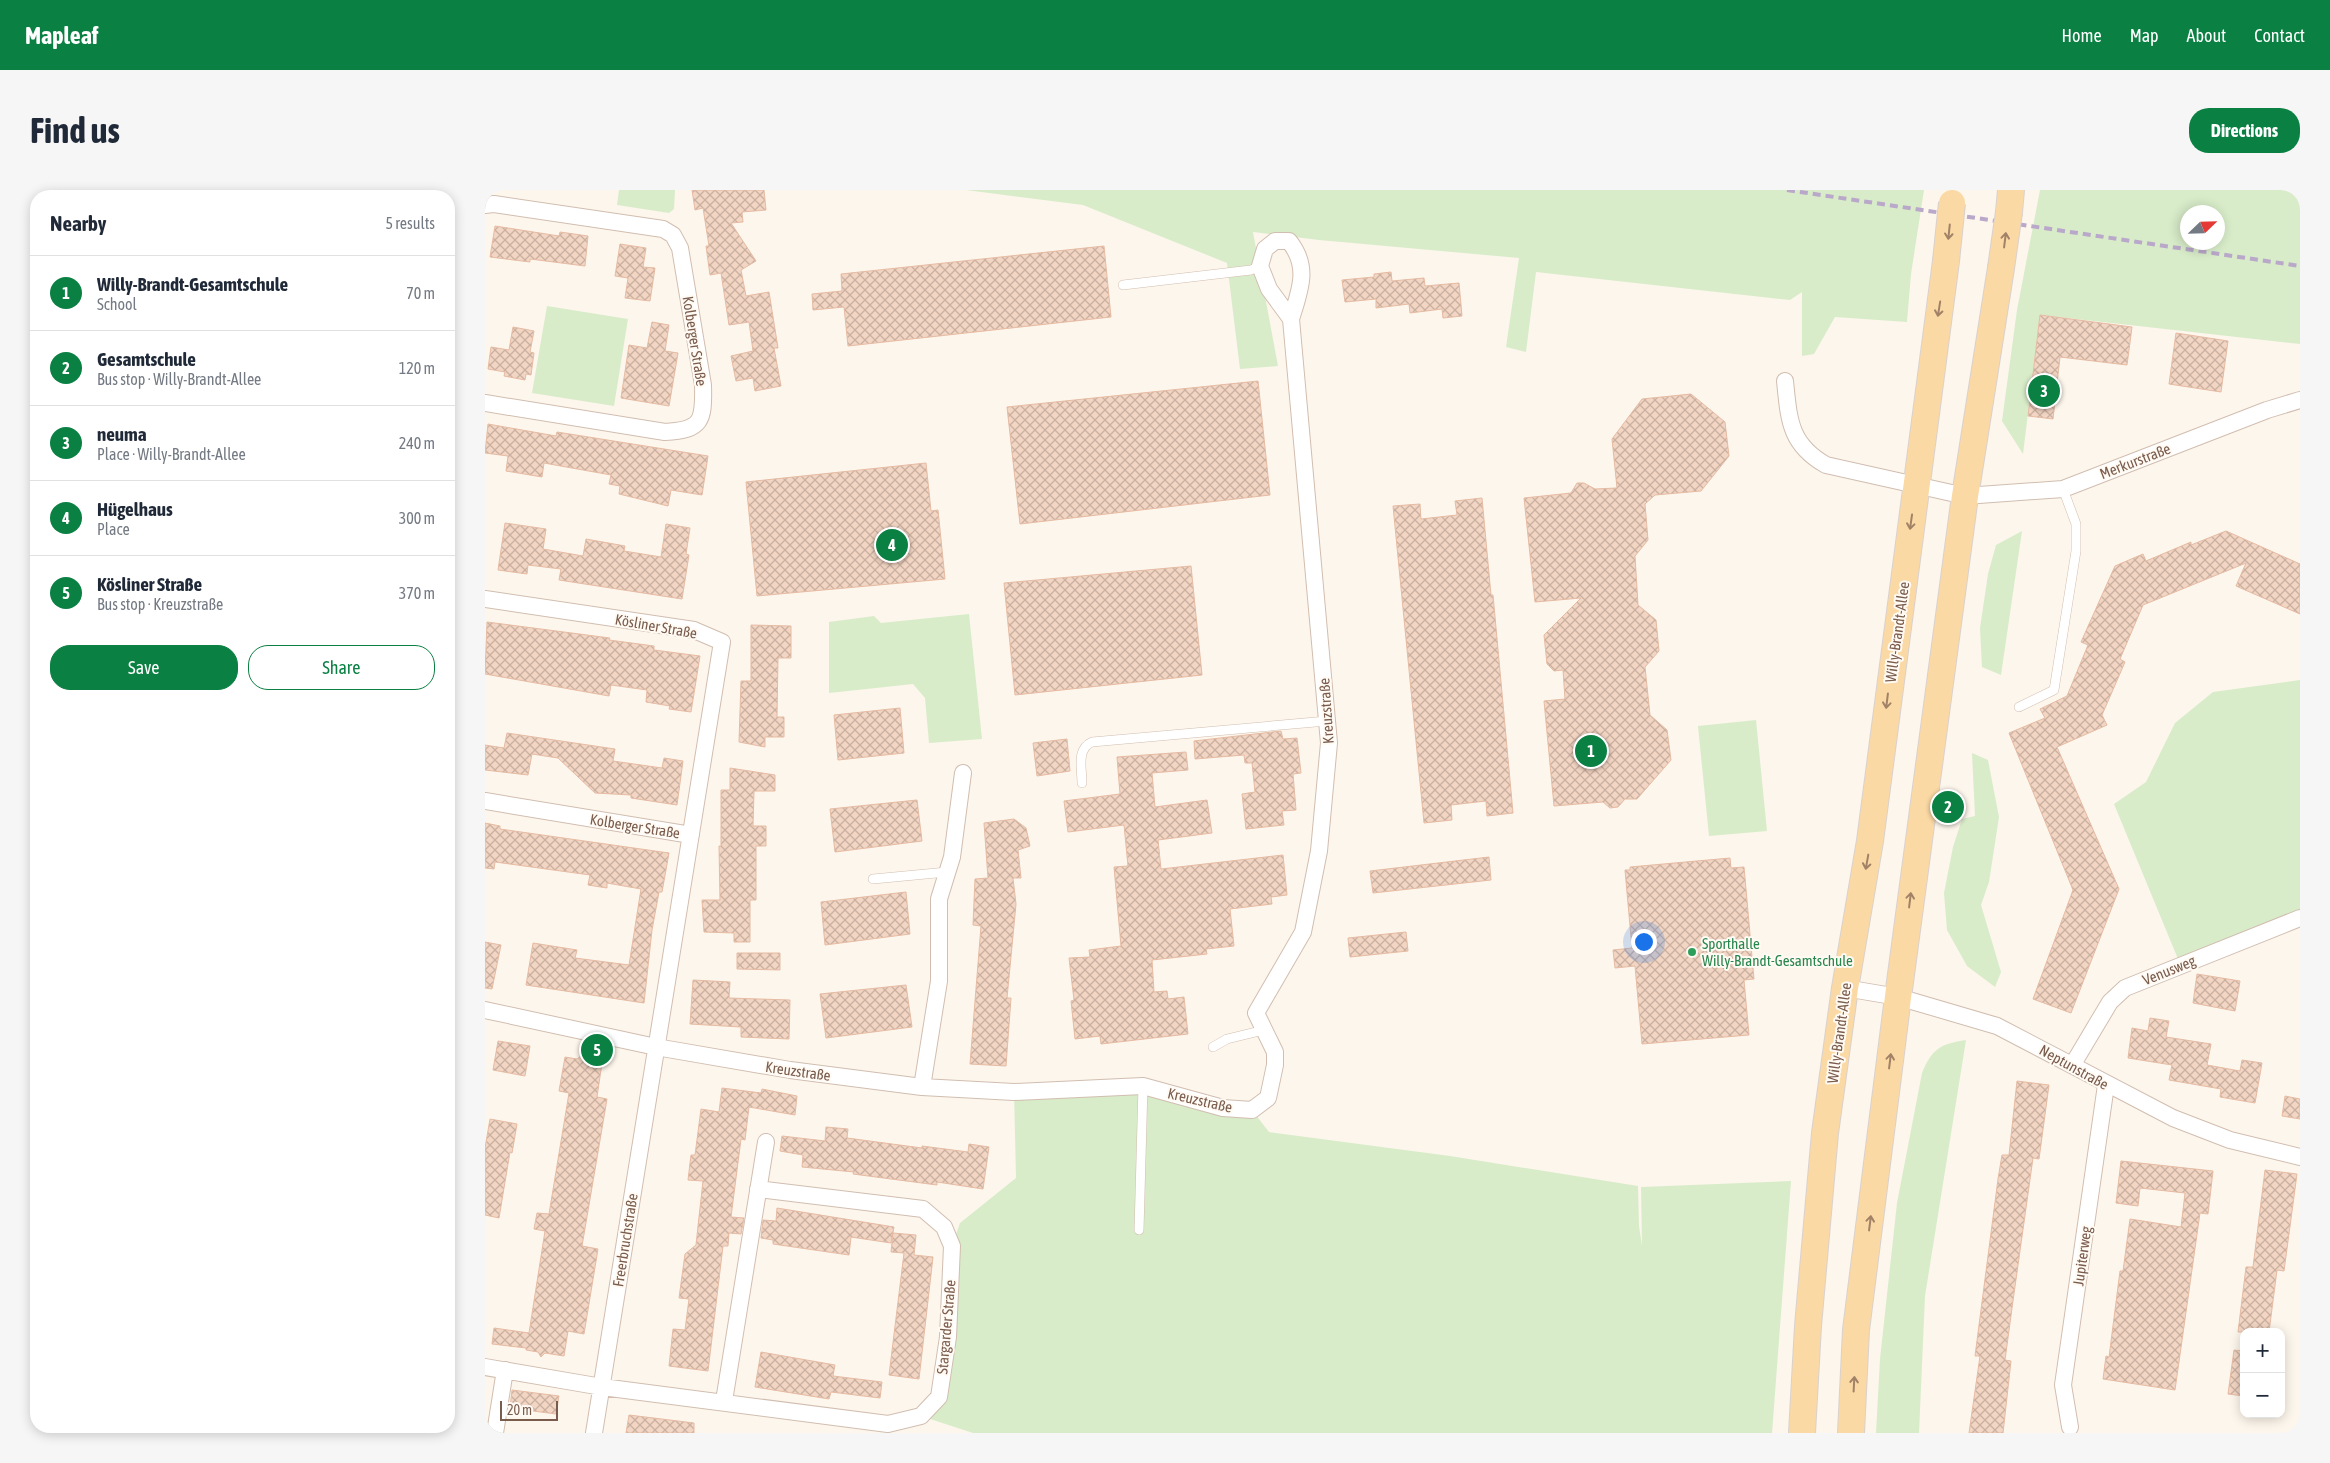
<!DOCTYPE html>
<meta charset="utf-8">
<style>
body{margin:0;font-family:"Asap Condensed",sans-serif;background:#f6f6f7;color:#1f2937}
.controls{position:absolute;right:15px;bottom:15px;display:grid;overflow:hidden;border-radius:10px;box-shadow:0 2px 12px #0003}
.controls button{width:45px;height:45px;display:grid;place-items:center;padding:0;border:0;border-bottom:1px solid #e0e1e3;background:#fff;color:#1f2937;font:25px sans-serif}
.compass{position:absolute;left:1695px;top:15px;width:45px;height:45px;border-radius:50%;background:#fff;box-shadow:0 2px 12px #0003;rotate:67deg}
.scale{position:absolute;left:15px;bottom:12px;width:58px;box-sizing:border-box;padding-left:5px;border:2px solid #7a5c4d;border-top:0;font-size:14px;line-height:18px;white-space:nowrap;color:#7a5c4d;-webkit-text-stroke:4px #fffaf3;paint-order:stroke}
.you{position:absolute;left:1158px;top:751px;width:18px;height:18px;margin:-12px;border:4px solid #fff;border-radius:50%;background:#1a73e8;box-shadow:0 0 0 8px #1a73e833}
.badge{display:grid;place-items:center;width:32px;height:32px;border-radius:50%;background:#0b8043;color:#fff;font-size:16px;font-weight:700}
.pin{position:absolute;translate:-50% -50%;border:2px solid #fff;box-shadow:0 1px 5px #0006}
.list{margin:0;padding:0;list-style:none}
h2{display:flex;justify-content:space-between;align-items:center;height:65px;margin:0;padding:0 20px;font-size:21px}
h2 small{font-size:16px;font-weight:400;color:#747a83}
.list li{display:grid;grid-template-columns:32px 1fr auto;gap:15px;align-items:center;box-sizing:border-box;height:75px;padding:0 20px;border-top:1px solid #e0e1e3}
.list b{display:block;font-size:19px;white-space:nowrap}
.list p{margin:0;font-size:16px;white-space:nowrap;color:#747a83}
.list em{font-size:16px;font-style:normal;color:#747a83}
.actions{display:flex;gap:10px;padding:15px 20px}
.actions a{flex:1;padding:11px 0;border:1px solid #0b8043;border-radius:20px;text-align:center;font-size:18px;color:#0b8043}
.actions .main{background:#0b8043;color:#fff}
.map{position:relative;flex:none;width:1815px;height:1243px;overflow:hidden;border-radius:20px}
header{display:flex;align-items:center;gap:30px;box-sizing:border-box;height:70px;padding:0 25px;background:#0b8043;color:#fff}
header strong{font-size:24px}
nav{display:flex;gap:28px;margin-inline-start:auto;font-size:18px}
.intro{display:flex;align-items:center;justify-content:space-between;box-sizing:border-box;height:120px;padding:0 30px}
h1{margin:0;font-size:35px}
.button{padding:12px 22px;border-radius:20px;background:#0b8043;color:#fff;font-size:18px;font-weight:700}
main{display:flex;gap:30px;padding:0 30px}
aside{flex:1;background:#fff;border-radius:20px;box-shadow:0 2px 12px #0003}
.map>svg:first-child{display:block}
.green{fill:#d8ecc9;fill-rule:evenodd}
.building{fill:url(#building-cross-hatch);stroke:#e6bba3}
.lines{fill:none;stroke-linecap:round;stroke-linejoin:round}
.lane-casing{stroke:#d1beb0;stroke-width:10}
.street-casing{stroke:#d1beb0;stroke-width:18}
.primary-casing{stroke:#dad1cd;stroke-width:28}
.lane{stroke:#fff;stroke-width:9}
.street{stroke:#fff;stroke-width:16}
.primary{stroke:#fbd9a5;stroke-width:26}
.rail{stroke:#b9a8c9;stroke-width:4;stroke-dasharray:8 5;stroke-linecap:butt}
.primary-bridge-casing{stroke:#dad1cd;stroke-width:28;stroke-linecap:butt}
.primary-bridge{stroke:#fbd9a5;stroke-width:26}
.oneway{stroke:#a18267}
.leisure-dot{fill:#2e9e5b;stroke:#fffaf3;stroke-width:2}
.labels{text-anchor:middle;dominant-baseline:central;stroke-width:4;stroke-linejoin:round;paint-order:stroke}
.street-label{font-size:15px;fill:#7a5c4d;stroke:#fffaf3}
.leisure-label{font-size:15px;fill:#27864d;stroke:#fffaf3;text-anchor:start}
</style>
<header>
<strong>Mapleaf</strong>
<nav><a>Home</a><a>Map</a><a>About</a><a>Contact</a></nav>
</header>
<div class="intro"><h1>Find us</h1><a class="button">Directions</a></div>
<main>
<aside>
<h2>Nearby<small>5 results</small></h2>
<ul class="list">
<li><span class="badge">1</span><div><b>Willy-Brandt-Gesamtschule</b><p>School</p></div><em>70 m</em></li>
<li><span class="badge">2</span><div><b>Gesamtschule</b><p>Bus stop · Willy-Brandt-Allee</p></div><em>120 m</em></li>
<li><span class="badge">3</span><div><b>neuma</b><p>Place · Willy-Brandt-Allee</p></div><em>240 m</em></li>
<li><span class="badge">4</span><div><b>Hügelhaus</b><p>Place</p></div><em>300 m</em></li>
<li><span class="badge">5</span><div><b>Kösliner Straße</b><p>Bus stop · Kreuzstraße</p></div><em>370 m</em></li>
</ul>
<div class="actions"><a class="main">Save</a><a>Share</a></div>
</aside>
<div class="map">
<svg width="1815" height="1243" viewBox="0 0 1815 1243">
<defs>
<pattern id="building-cross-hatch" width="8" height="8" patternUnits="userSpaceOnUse" patternTransform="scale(1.25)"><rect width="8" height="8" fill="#f3d5c3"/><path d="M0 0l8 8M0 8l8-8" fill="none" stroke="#cab0a1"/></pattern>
</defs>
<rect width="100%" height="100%" fill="#fdf6ec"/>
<path class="green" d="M 134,0 L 190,0 L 189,19 L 184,23 L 132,15 Z
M 481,0 L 1439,0 L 1426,84 L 1422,132 L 1350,127 L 1329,164 L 1317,166 L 1317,102 L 1305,110 L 1051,82 L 1041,162 L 1021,157 L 1034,68 L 834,50 L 768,42 L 793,176 L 755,179 L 742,73 L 598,15 Z
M 1555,0 L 1815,0 L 1815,154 L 1555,125 L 1538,264 L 1517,231 L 1532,120 ZM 1702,22 L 1732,22 L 1732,52 L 1702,52 Z
M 62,116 L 143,129 L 129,216 L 47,203 Z
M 1537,341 L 1516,485 L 1497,477 L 1495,438 L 1503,384 L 1511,355 Z
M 484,424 L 497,549 L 444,553 L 440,508 L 428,494 L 344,503 L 344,432 L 389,426 L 396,433 Z
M 1815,490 L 1815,721 L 1693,769 L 1629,614 L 1661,592 L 1690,533 L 1728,502 Z
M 1271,530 L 1282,641 L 1224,646 L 1213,536 Z
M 1487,563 L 1503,570 L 1514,627 L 1504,692 L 1496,715 L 1516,782 L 1510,797 L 1482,776 L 1462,740 L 1459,703 L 1468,657 L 1477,629 L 1490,626 Z
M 1481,850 L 1440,1106 L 1434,1243 L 1391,1243 L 1395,1169 L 1412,1013 L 1437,883 C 1447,859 1455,854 1481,850 Z
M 658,896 L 767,920 L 784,942 L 965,966 L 1153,996 L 1154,1036 L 1157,1056 L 1156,997 L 1306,991 L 1287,1243 L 488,1243 L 436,1226 L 454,1206 L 467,1056 L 475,1033 L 531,988 L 529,902 Z"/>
<path class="building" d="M 207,0 L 279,0 L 281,20 L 257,22 L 258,32 L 246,33 L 271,71 L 256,80 L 261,106 L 284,102 L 293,158 L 289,158 L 296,196 L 270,201 L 268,188 L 251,191 L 246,166 L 268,161 L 264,132 L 244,135 L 236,83 L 225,85 L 221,56 L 224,56 L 218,18 L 210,20 Z
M 10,36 L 74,46 L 75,42 L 103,46 L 100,76 L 45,69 L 45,72 L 5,67 Z
M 135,54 L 161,58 L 158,77 L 170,78 L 165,111 L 140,108 L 143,88 L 130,86 Z
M 619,56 L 626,127 L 363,156 L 359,117 L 328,120 L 327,104 L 357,101 L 356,84 Z
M 906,82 L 907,91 L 939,88 L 940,96 L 974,93 L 977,126 L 958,128 L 957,119 L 925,123 L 924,114 L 891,118 L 891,109 L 860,112 L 857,90 L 889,87 L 889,84 Z
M 1555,125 L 1647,137 L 1642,175 L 1575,167 L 1568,229 L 1543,226 Z
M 167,132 L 184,135 L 180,161 L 193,163 L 184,216 L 136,208 L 144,155 L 162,158 Z
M 28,137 L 49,141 L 45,162 L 49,163 L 46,185 L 41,184 L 40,190 L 19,186 L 20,182 L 3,179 L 6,157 L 24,160 Z
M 1691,143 L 1743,151 L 1736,202 L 1684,194 Z
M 773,191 L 785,305 L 535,334 L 522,217 Z
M 1206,204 L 1240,232 L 1244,266 L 1216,301 L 1170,305 L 1160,314 L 1163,350 L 1150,366 L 1153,415 L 1171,430 L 1174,461 L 1160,477 L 1165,525 L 1182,540 L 1186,570 L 1152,609 L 1140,609 L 1133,617 L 1125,618 L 1118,612 L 1069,616 L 1059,511 L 1080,509 L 1078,480 L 1069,481 L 1062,474 L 1059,445 L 1096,408 L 1050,412 L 1039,308 L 1086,303 L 1092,293 L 1099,293 L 1110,299 L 1132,298 L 1127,249 L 1157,209 Z
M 3,234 L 71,246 L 72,242 L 223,266 L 217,305 L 186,300 L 183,316 L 134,304 L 135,296 L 124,294 L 126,285 L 59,273 L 57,287 L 21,281 L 23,266 L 0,263 Z
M 441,273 L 446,321 L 453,320 L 460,389 L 272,406 L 261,292 Z
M 997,308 L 1006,405 L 1008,405 L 1028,623 L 1002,626 L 1001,611 L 966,615 L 967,630 L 939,633 L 908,316 L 935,314 L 936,329 L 972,325 L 970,311 Z
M 20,333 L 61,339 L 58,359 L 98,366 L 101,349 L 140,356 L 139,361 L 176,367 L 181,334 L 205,338 L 201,364 L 204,365 L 197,409 L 74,390 L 76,379 L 43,375 L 42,384 L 13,380 Z
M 1741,341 L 1815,374 L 1815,424 L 1751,396 L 1761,373 L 1658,415 L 1635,469 L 1640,472 L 1617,525 L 1622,535 L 1572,557 L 1634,699 L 1586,823 L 1548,809 L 1588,700 L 1524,543 L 1560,528 L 1555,519 L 1582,506 L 1603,455 L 1596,452 L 1630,376 L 1658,364 L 1661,371 L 1706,352 L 1706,355 Z
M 706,376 L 717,485 L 530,505 L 519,393 Z
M 2,432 L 125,448 L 124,450 L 169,456 L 169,460 L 215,466 L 206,522 L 184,519 L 185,516 L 161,512 L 162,500 L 126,495 L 124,506 L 0,484 Z
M 266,435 L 306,436 L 306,468 L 293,468 L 292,527 L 299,527 L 299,547 L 280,547 L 280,557 L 254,552 L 256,491 L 266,491 Z
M 415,518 L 419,563 L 353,570 L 349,525 Z
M 796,541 L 798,549 L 812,548 L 816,583 L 808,584 L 811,620 L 797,621 L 799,635 L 761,639 L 757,604 L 770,602 L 767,573 L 760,573 L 759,565 L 710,569 L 709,551 Z
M 22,543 L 130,559 L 128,571 L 177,578 L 179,568 L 198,571 L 192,615 L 146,608 L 146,605 L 110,603 L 73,568 L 47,564 L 43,585 L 0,580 L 0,555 L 19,558 Z
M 582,549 L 585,581 L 552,586 L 548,553 Z
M 701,562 L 703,580 L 667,583 L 670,617 L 722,610 L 727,643 L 673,650 L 676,679 L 798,665 L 802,705 L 786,707 L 787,714 L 745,719 L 749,756 L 721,759 L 722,764 L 667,770 L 669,802 L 682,801 L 683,809 L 699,807 L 703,844 L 616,854 L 615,846 L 590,849 L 586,811 L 589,810 L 584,768 L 605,767 L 604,760 L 636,756 L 629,677 L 643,676 L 639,635 L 583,642 L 579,611 L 635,604 L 632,567 Z
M 245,578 L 290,585 L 290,601 L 269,601 L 268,636 L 281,636 L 281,656 L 271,656 L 271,710 L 265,710 L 265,752 L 249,752 L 249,743 L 219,742 L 217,710 L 235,710 L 234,656 L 236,656 L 236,600 L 245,600 Z
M 432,610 L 437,651 L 350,662 L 345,619 Z
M 529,629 L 541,638 L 545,656 L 533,660 L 536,688 L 528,688 L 531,714 L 522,808 L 526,808 L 521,876 L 485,874 L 496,736 L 488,735 L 490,689 L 503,688 L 499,633 Z
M 0,633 L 15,636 L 15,639 L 184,663 L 177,702 L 174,702 L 167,740 L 159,813 L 41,795 L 48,753 L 92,760 L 90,768 L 144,775 L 156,699 L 122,693 L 122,698 L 103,695 L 105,685 L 10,672 L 9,679 L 0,678 Z
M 1004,667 L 1006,690 L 888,703 L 885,681 Z
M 1245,668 L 1246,678 L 1259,677 L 1269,789 L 1259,790 L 1264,845 L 1157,854 L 1150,776 L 1130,778 L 1128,760 L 1147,758 L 1140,680 L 1145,680 L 1145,677 Z
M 421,702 L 425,744 L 340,755 L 336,712 Z
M 921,742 L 923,761 L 865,767 L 863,748 Z
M 0,752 L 16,755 L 7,799 L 0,798 Z
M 252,763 L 295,763 L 295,780 L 252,779 Z
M 1712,784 L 1755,791 L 1750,821 L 1708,813 Z
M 208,790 L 245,792 L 244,808 L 305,810 L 304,849 L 256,847 L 256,837 L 205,834 Z
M 421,795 L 427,837 L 341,848 L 335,804 Z
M 1665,828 L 1684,831 L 1681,847 L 1726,854 L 1722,875 L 1755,881 L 1757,870 L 1777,873 L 1770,913 L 1735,907 L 1736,899 L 1684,890 L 1687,875 L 1643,868 L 1647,838 L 1663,841 Z
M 13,851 L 45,856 L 40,886 L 8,880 Z
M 96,866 L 99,870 L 117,873 L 112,907 L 122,909 L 97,1056 L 113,1059 L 99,1144 L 83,1141 L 79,1166 L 60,1163 L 56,1167 L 53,1162 L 41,1160 L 41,1158 L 7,1154 L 9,1138 L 44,1143 L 60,1041 L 49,1039 L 52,1023 L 64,1024 L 84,903 L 74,901 L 80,867 L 92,869 Z
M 1532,891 L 1564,895 L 1554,969 L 1548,968 L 1527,1118 L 1520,1170 L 1526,1171 L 1518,1243 L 1484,1243 L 1495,1166 L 1490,1166 L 1513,989 L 1517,965 L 1524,965 Z
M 237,898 L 276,903 L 277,899 L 312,906 L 310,925 L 264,917 L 260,950 L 256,949 L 246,1027 L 259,1028 L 256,1044 L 244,1043 L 243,1056 L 238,1056 L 223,1181 L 184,1176 L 188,1139 L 200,1140 L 204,1109 L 194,1108 L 200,1064 L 211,1055 L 214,1027 L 218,991 L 203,990 L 206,965 L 210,965 L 216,919 L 234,922 Z
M 1800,906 L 1815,909 L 1815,929 L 1797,926 Z
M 5,929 L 32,934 L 27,963 L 25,962 L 14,1028 L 0,1025 L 0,958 Z
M 341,937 L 363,939 L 362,948 L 437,958 L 437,956 L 483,962 L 484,954 L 504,957 L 498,999 L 452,992 L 452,995 L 368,984 L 369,982 L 317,977 L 318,965 L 295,961 L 297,946 L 340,951 Z
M 1636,971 L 1728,981 L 1723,1024 L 1715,1023 L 1690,1200 L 1618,1189 L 1621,1166 L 1624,1167 L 1635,1081 L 1638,1081 L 1645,1029 L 1696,1037 L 1700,1003 L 1655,998 L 1653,1016 L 1631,1013 Z
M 1780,980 L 1812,984 L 1799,1081 L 1792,1080 L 1784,1142 L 1753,1142 L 1761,1077 L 1768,1077 Z
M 292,1018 L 409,1037 L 406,1053 L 366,1047 L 364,1065 L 288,1054 L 288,1050 L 276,1048 L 278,1030 L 291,1031 Z
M 408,1043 L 431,1045 L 429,1065 L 448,1067 L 434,1189 L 404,1185 L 419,1063 L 406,1062 Z
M 1749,1160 L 1759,1161 L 1759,1206 L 1743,1204 Z
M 276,1162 L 350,1175 L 348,1186 L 397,1192 L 395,1208 L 346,1202 L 344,1209 L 270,1197 Z
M 27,1200 L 74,1206 L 71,1224 L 25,1218 Z
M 144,1225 L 209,1233 L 209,1243 L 141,1243 Z"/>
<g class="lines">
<defs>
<path id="lane" d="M 638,95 L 766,80 L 775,76
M 1534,517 L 1569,500 L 1591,361 L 1591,334 L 1578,299
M 597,593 C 597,579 591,559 607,552 L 842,531
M 388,689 L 462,682
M 728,857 L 742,849 L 779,840
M 654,1040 L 658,896"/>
<path id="street" d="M 0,15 L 9,14 L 178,39 L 188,45 L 195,58 L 218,195 C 219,231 217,240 180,242 L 0,213
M 1300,191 C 1304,229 1304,254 1341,275 L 1480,306 L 1578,299 L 1782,220 L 1815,210
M 0,409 L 209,440 L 237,452 L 109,1243
M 0,611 L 206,645
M 1360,798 L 1413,807 L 1512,836 L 1688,928 L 1745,950 L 1815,967
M 0,820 L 171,857 L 305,880 L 437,897 L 529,902 L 658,896 L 738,918 L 767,920 L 783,908 L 790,875 L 790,862 L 771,823 L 818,742 L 834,661 L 844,553 L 806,129 C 815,100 825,77 804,51 L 790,51 L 780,59 L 775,76 L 784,99 L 806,129
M 1588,874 L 1625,812 L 1640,798 L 1815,728
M 437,897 L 454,791 L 454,709 L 467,667 L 478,583
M 0,1177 L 117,1197 L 403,1234 L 436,1226 L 454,1207 L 463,1147 L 467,1056 L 459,1037 L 438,1019 L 273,999
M 239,1211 L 281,952
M 1585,1237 L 1578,1195 L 1621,895
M 10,1243 L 20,1180"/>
<path id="primary" d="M 1524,22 L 1526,0
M 1317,1243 L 1323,1136 L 1340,943 L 1360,798 L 1385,651 L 1461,71
M 1366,1243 L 1371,1140 L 1413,807 L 1480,306 L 1516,78"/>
</defs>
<use href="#lane" class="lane-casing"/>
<use href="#street" class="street-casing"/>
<use href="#primary" class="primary-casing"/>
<use href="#lane" class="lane"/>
<use href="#street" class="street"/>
<use href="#primary" class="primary"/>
<path class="rail" d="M 1302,0 L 1815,76"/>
<defs>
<path id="primary-bridge" d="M 1461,71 L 1467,13
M 1516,78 L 1524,22"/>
</defs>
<use href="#primary-bridge" class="primary-bridge-casing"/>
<use href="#primary-bridge" class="primary-bridge"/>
</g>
<defs><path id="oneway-shaft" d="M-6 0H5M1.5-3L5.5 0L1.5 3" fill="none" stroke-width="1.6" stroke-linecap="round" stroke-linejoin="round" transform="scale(1.25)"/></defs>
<g class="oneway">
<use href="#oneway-shaft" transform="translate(1464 42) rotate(96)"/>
<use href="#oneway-shaft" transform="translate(1520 50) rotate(-83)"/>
<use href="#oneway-shaft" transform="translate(1454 119) rotate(99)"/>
<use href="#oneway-shaft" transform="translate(1426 332) rotate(98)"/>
<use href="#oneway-shaft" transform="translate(1402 511) rotate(97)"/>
<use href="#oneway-shaft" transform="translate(1382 672) rotate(100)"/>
<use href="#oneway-shaft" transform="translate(1425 710) rotate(-83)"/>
<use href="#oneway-shaft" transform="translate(1405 871) rotate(-83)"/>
<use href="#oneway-shaft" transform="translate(1385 1033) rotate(-83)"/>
<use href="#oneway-shaft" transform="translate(1369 1194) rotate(-87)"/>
</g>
<circle class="leisure-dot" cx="1207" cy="762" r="5"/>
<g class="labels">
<g class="street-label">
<text transform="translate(210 151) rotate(81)">Kolberger Straße</text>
<text transform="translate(1650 271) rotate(-21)">Merkurstraße</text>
<text transform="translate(171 436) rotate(10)">Kösliner Straße</text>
<text transform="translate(1412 442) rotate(-82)">Willy-Brandt-Allee</text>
<text transform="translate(841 521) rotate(-94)">Kreuzstraße</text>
<text transform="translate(150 636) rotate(9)">Kolberger Straße</text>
<text transform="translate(1684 780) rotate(-22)">Venusweg</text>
<text transform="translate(1354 843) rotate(-82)">Willy-Brandt-Allee</text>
<text transform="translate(1589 877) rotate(29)">Neptunstraße</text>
<text transform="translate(313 881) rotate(8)">Kreuzstraße</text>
<text transform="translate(715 910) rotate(13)">Kreuzstraße</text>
<text transform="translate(140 1050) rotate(-81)">Freerbruchstraße</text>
<text transform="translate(1597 1066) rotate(-82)">Jupiterweg</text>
<text transform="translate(461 1137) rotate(-85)">Stargarder Straße</text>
</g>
<g class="leisure-label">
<text x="1217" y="753">Sporthalle<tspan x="1217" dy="17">Willy-Brandt-Gesamtschule</tspan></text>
</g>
</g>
</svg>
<div class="controls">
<button>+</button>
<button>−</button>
</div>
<svg class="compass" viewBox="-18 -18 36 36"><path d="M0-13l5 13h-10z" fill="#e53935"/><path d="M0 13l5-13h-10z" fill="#747a83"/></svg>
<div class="scale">20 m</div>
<div class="you"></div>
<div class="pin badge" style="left:1106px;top:561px">1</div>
<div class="pin badge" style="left:1463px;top:617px">2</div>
<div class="pin badge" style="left:1559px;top:201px">3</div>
<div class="pin badge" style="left:407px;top:355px">4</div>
<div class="pin badge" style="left:112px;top:860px">5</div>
</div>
</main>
